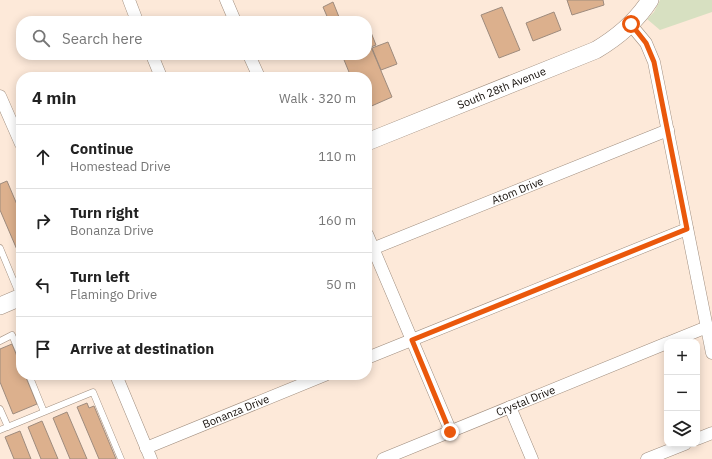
<!DOCTYPE html>
<meta charset="utf-8">
<style>
body{margin:0;font-family:"IBM Plex Sans",sans-serif;background:#f2f2f2;color:#222}
.controls{position:absolute;right:12px;bottom:12px;display:grid;overflow:hidden;border-radius:8px;box-shadow:0 2px 10px #0003}
.controls button{width:36px;height:36px;display:grid;place-items:center;padding:0;border:0;border-bottom:1px solid #e0e0e0;background:#fff;color:#222;font:20px sans-serif}
.stop{position:absolute;width:12px;height:12px;margin:-9px;border:3px solid #ea580c;border-radius:50%;background:#fff}
.stop.end{background:#ea580c;border-color:#fff;box-shadow:0 1px 4px #0008}
.list{margin:0;padding:0;list-style:none}
h2{display:flex;justify-content:space-between;align-items:center;height:52px;margin:0;padding:0 16px;font-size:17px}
h2 small{font-size:13px;font-weight:400;color:#767676}
.list li{display:grid;grid-template-columns:26px 1fr auto;gap:12px;align-items:center;box-sizing:border-box;height:64px;padding:0 16px;border-top:1px solid #e0e0e0}
.list b{display:block;font-size:15px;white-space:nowrap}
.list p{margin:0;font-size:13px;white-space:nowrap;color:#767676}
.list em{font-size:13px;font-style:normal;color:#767676}
.icon{flex:none;width:22px;height:22px;fill:none;stroke:currentColor;stroke-width:2;stroke-linecap:round;stroke-linejoin:round}
.map{position:relative;flex:none;width:712px;height:459px;overflow:hidden}
.search{position:absolute;background:#fff;box-shadow:0 2px 10px #0003;left:16px;top:16px;width:356px;height:44px;display:flex;align-items:center;gap:10px;box-sizing:border-box;padding:0 14px;border-radius:16px;color:#767676;font-size:15px}
.panel{position:absolute;background:#fff;box-shadow:0 2px 10px #0003;left:16px;top:72px;width:356px;height:308px;border-radius:16px}
.map>svg:first-child{display:block}
.green{fill:#d7e0c1}
.building{fill:#dcb08d;stroke:#9e8b7d}
.lines{fill:none;stroke-linecap:round;stroke-linejoin:round}
.lane-casing{stroke:#a08e7f;stroke-width:7}
.street-casing{stroke:#a08e7f;stroke-width:13}
.secondary-casing{stroke:#a08e7f;stroke-width:18}
.lane{stroke:#fff;stroke-width:6}
.street{stroke:#fff;stroke-width:12}
.secondary{stroke:#fff;stroke-width:17}
.route{stroke:#ea580c;stroke-width:5}
.labels{text-anchor:middle;dominant-baseline:central;stroke-width:3;stroke-linejoin:round;paint-order:stroke}
.street-label{font-size:11px;fill:#130d08;stroke:#fdf9f6}
</style>
<div class="map">
<svg width="712" height="459" viewBox="0 0 712 459">
<rect width="100%" height="100%" fill="#fde9d9"/>
<path class="green" d="M 660,0 L 712,0 L 712,12 L 660,30 L 647,19 L 654,12 Z"/>
<path class="building" d="M 567,0 L 603,0 L 604,5 L 572,15 Z
M 333,2 L 339,17 L 329,21 L 323,7 Z
M 502,7 L 520,50 L 499,58 L 481,15 Z
M 554,12 L 561,30 L 533,41 L 526,23 Z
M 370,30 L 376,45 L 371,47 L 392,97 L 367,108 L 367,77 L 351,77 L 342,55 L 367,55 L 367,32 Z
M 388,42 L 397,64 L 381,70 L 372,48 Z
M 7,181 L 21,214 L 21,259 L 0,210 L 0,184 Z
M 12,344 L 21,366 L 21,375 L 25,375 L 37,404 L 13,414 L 0,382 L 0,349 Z
M 87,403 L 89,408 L 94,406 L 116,459 L 99,459 L 77,407 Z
M 67,412 L 87,459 L 70,459 L 53,418 Z
M 42,421 L 58,459 L 41,459 L 28,427 Z
M 20,431 L 31,459 L 14,459 L 5,437 Z"/>
<g class="lines">
<defs>
<path id="lane" d="M 0,248 L 20,296
M 0,341 L 12,335 L 21,356
M 29,375 L 44,412
M 0,409 L 8,427
M 0,430 L 93,392 L 121,459"/>
<g id="street">
<path d="M 129,0 L 137,21"/>
<path d="M 226,0 L 235,21"/>
<path d="M 631,25 L 646,43 L 654,62 L 712,353"/>
<path d="M 152,55 L 161,77"/>
<path d="M 249,55 L 259,77"/>
<path d="M 0,96 L 21,144"/>
<path d="M 367,234 L 451,432"/>
<path id="s1" d="M 367,251 L 668,130"/>
<path d="M 670,342 L 707,327"/>
<path d="M 367,358 L 687,229"/>
<path d="M 116,375 L 151,459"/>
<path d="M 510,407 L 532,459"/>
<path d="M 697,439 L 712,433"/>
<path id="s2" d="M 146,448 L 325,375"/>
<path id="s3" d="M 383,459 L 667,343"/>
<path d="M 647,459 L 685,444"/>
</g>
<g id="secondary">
<path id="s4" d="M 367,142 L 596,50 C 618,37 636,22 650,0"/>
<path d="M 0,306 L 21,297"/>
</g>
</defs>
<use href="#lane" class="lane-casing"/>
<use href="#street" class="street-casing"/>
<use href="#secondary" class="secondary-casing"/>
<use href="#lane" class="lane"/>
<use href="#street" class="street"/>
<use href="#secondary" class="secondary"/>
</g>
<g class="lines">
<path class="route" d="M 450,432 L 412,340 L 687,229 L 654,62 L 646,43 L 631,24"/>
</g>
<g class="labels">
<g class="street-label">
<text stroke="none"><textPath href="#s4" startOffset="145">South 28th Avenue</textPath></text>
<text stroke="none"><textPath href="#s1" startOffset="162">Atom Drive</textPath></text>
<text stroke="none"><textPath href="#s3" startOffset="154">Crystal Drive</textPath></text>
<text stroke="none"><textPath href="#s2" startOffset="97">Bonanza Drive</textPath></text>
</g>
</g>
</svg>
<div class="controls">
<button>+</button>
<button>−</button>
<button><svg class="icon" aria-label="layers" viewBox="0 0 24 24"><path d="M12 4l9 5-9 5-9-5zM3 14l9 5 9-5"/></svg></button>
</div>
<div class="stop" style="left:631px;top:24px"></div>
<div class="stop end" style="left:450px;top:432px"></div>
<div class="search"><svg class="icon" aria-label="search" viewBox="0 0 24 24"><circle cx="10" cy="10" r="6"/><path d="M15 15l6 6"/></svg>Search here</div>
<section class="panel">
<h2>4 min<small>Walk · 320 m</small></h2>
<ul class="list">
<li><svg class="icon" aria-label="ahead" viewBox="0 0 24 24"><path d="M12 20V5M6 11l6-6 6 6"/></svg><div><b>Continue</b><p>Homestead Drive</p></div><em>110 m</em></li>
<li><svg class="icon" aria-label="right" viewBox="0 0 24 24"><path d="M7 20v-9h11M14 6l5 5-5 5"/></svg><div><b>Turn right</b><p>Bonanza Drive</p></div><em>160 m</em></li>
<li><svg class="icon" aria-label="left" viewBox="0 0 24 24"><path d="M17 20v-9H6M10 6l-5 5 5 5"/></svg><div><b>Turn left</b><p>Flamingo Drive</p></div><em>50 m</em></li>
<li><svg class="icon" aria-label="arrive" viewBox="0 0 24 24"><path d="M6 21V4h12l-3 4 3 4H6"/></svg><div><b>Arrive at destination</b></div></li>
</ul>
</section>
</div>
